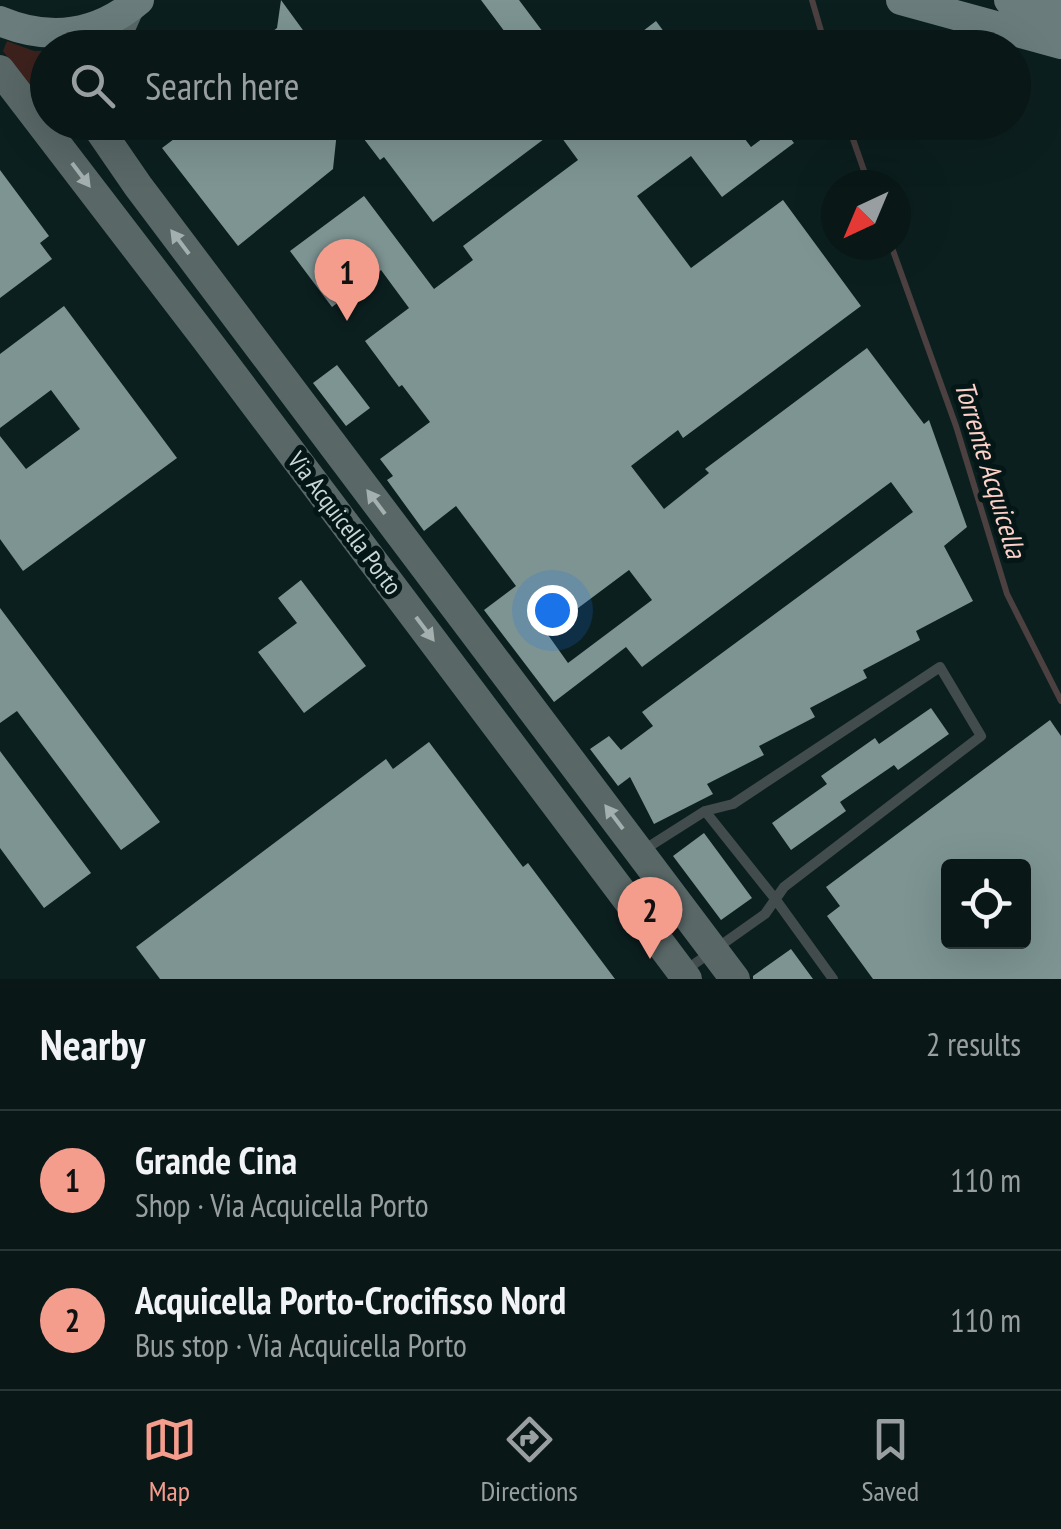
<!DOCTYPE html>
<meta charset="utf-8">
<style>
body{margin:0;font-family:"PT Sans Narrow",sans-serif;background:#122020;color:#f1f3f6}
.controls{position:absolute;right:30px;bottom:30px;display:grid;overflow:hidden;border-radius:10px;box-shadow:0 10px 40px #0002}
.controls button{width:90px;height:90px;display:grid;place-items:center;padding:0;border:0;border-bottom:2px solid #293636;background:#091717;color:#f1f3f6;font:50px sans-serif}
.compass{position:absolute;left:821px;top:170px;width:90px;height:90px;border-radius:50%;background:#091717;box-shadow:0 10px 40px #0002;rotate:224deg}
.you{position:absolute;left:552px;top:610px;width:35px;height:35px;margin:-25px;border:8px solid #fff;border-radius:50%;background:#1a73e8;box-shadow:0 0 0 15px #1a73e833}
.badge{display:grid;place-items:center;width:65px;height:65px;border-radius:50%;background:#f59d8d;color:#111;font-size:32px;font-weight:700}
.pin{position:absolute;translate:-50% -82px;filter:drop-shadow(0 2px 5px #0008)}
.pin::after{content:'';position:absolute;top:52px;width:35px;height:30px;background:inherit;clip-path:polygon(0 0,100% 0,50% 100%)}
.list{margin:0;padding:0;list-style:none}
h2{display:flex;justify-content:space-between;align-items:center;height:130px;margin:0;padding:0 40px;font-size:42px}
h2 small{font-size:32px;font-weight:400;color:#999fa1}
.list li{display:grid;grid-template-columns:65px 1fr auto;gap:30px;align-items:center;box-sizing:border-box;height:140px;padding:0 40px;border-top:2px solid #293636}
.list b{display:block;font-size:38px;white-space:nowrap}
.list p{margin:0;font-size:32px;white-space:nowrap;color:#999fa1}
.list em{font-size:32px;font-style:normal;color:#999fa1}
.icon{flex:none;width:55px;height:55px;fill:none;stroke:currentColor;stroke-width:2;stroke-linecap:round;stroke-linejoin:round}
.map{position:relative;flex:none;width:1061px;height:979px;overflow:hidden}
.search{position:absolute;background:#091717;box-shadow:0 10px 40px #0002;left:30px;right:30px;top:30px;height:110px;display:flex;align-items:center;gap:25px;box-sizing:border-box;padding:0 35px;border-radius:55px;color:#999fa1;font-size:38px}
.sheet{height:410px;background:#091717}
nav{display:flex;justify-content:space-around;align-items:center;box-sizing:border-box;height:140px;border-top:2px solid #293636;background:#091717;font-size:28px;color:#999fa1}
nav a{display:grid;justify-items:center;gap:5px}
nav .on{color:#f59d8d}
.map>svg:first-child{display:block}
.green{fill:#3d211c}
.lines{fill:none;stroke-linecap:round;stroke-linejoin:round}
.stream{stroke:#4c4040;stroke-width:6}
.building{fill:#7d9493;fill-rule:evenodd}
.service{stroke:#434c4c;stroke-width:10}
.secondary{stroke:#596767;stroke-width:30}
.primary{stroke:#6a7c7c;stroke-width:30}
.oneway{fill:#a3b0af}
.labels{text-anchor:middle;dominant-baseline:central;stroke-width:10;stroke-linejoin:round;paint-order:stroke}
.street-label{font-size:25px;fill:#cbd7d6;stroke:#041616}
.water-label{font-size:28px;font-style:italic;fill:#fdd1c8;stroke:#041616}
</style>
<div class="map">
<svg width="1061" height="979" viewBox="0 0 1061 979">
<rect width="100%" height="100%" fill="#0c1f1f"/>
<path class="green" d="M 7,41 L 34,51 L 47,51 L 47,110 L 3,51 Z"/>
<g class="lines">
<path class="stream" d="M 812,0 L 826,48
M 847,122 L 869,185
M 891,245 L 956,426 L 1007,594 L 1061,701"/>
</g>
<path class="building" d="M 281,0 L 316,48 L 251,48 L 277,28 Z
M 481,0 L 519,0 L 555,48 L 517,48 Z
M 656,21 L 676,48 L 621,48 Z
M 162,122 L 338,122 L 333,169 L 238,246 L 162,148 L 174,139 Z
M 351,122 L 732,122 L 751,147 L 780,125 L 794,143 L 722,197 L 691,156 L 637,196 L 691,268 L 783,200 L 861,306 L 683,438 L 678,430 L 631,466 L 664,509 L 709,473 L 705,469 L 867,348 L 924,424 L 929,420 L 967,527 L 944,546 L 973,601 L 916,631 L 920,640 L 863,670 L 867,678 L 810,708 L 815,717 L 759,746 L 764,755 L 707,784 L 713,794 L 654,824 L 630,777 L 618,786 L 590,749 L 609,736 L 621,750 L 653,726 L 642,712 L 913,512 L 891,482 L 642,667 L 626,647 L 554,702 L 484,610 L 516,586 L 456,506 L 424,531 L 387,480 L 393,476 L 380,459 L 430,422 L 402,385 L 399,387 L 365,341 L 409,308 L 381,270 L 332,307 L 290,251 L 364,196 L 434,289 L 473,260 L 463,246 L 578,160 L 556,130 L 433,222 L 384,157 L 380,160 ZM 629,570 L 652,600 L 568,663 L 546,632 Z
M 0,170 L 49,236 L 40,243 L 52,259 L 0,298 Z
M 64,306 L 177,458 L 23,571 L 0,539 L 0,436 L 26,469 L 80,429 L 51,390 L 0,428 L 0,354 Z
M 337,365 L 370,408 L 346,426 L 313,383 Z
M 301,580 L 366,666 L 304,713 L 258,652 L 297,623 L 278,598 Z
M 0,608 L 160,822 L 121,850 L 17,711 L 0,723 Z
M 931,708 L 949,734 L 898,770 L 894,765 L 840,802 L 846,811 L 791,850 L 772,823 L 827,784 L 821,776 L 875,738 L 879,744 Z
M 1050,720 L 1061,736 L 1061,979 L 873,979 L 827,916 L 840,906 L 826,887 ZM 948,866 L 1024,866 L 1024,942 L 948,942 Z
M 429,742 L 523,867 L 528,863 L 615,979 L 160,979 L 136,947 L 386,759 L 393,769 Z
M 0,751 L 91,873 L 44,908 L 0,848 Z
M 704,833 L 752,898 L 721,920 L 673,856 Z
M 791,949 L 813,979 L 753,979 L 753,976 Z"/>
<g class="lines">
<path class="service" d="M 705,811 L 776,900 L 833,979
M 642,851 L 705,811 L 733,804 L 940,667 L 981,736 L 784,887 L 765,914 L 683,972"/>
<path class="secondary" d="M 111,48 L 129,8
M 0,70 L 206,339 L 687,979
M 94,122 L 138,186 L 735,979"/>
<path class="primary" d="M 901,0 L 1061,44
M 1009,0 L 1061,15
M 0,21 C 50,42 98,35 139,0"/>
</g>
<defs><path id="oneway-solid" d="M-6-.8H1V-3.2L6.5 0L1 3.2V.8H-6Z" transform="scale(2.5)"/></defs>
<g class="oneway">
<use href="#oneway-solid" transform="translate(81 175) rotate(53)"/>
<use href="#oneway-solid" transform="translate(180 242) rotate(-127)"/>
<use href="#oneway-solid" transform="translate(376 502) rotate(-127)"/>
<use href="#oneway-solid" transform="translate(425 629) rotate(53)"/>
<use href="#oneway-solid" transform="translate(614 817) rotate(-127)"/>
</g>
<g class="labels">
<g class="street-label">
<text transform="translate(345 523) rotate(53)">Via Acquicella Porto</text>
</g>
<g class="water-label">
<text transform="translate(991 469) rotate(73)">Torrente Acquicella</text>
</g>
</g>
</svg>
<div class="controls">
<button><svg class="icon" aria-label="locate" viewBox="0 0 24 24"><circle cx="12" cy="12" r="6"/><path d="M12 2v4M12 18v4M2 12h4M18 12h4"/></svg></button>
</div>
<svg class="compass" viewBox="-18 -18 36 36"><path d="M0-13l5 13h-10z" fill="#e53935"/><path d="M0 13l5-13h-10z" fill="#999fa1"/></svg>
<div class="you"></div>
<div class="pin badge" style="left:347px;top:321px">1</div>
<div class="pin badge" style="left:650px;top:959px">2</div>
<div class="search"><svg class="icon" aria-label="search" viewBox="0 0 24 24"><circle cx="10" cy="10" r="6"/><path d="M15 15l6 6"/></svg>Search here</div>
</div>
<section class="sheet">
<h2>Nearby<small>2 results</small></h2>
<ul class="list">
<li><span class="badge">1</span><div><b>Grande Cina</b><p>Shop · Via Acquicella Porto</p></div><em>110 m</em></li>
<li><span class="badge">2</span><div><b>Acquicella Porto-Crocifisso Nord</b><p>Bus stop · Via Acquicella Porto</p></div><em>110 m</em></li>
</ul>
</section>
<nav>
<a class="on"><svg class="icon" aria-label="map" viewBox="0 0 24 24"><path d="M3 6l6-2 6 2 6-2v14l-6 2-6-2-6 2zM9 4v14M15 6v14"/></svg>Map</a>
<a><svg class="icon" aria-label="directions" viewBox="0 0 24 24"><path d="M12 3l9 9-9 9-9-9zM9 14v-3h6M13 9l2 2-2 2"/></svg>Directions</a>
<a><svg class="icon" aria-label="saved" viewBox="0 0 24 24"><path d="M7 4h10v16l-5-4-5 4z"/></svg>Saved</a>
</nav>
